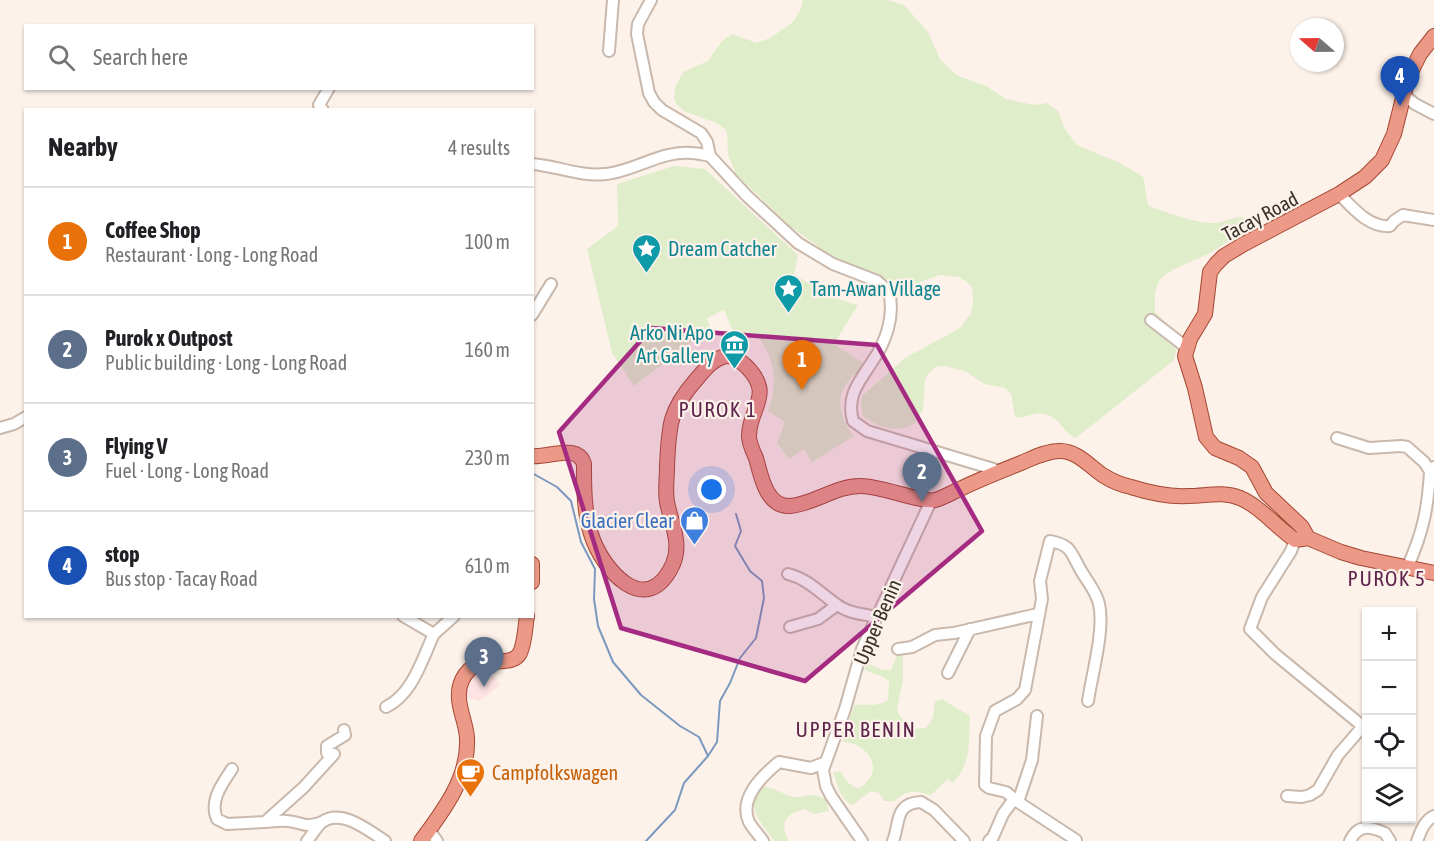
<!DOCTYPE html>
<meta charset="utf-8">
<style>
body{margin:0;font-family:"Asap Condensed",sans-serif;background:#f2f2f2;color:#202124}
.controls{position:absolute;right:18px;bottom:18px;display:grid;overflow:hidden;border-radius:0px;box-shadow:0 2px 4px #0004}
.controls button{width:54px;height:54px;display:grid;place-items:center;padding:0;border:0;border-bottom:2px solid #e0e0e0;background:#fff;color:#202124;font:30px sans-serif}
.compass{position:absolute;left:1290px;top:18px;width:54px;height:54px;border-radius:50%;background:#fff;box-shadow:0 2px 4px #0004;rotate:290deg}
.you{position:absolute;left:712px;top:490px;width:21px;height:21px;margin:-15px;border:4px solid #fff;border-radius:50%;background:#1a73e8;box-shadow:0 0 0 9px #1a73e833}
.badge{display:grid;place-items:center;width:39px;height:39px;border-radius:50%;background:#111827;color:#fff;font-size:20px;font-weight:700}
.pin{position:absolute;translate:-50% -50px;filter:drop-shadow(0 2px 3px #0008)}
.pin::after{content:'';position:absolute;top:32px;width:21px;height:18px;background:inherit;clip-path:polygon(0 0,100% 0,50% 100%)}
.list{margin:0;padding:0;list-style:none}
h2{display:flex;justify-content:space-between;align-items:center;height:78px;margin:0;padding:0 24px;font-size:26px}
h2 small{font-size:20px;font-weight:400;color:#757577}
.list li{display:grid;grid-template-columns:39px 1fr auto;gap:18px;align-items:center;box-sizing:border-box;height:108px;padding:0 24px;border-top:2px solid #e0e0e0}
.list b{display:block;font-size:22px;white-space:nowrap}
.list p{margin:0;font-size:20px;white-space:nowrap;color:#757577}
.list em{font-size:20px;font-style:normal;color:#757577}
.icon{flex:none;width:33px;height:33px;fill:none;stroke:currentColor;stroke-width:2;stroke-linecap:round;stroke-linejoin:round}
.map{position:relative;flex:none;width:1434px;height:841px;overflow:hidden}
.search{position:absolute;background:#fff;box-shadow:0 2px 4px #0004;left:24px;top:24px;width:510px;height:66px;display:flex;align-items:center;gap:15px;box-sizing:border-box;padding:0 21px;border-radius:0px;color:#757577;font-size:22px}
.panel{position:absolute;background:#fff;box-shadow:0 2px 4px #0004;left:24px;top:108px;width:510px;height:510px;border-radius:0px}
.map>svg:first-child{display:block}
.commercial{fill:#fee3e4}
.green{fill:#e0edcb}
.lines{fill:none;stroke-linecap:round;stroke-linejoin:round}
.stream{stroke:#7b99bf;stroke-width:2}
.minor-casing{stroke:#c9b8ac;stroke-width:14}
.major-casing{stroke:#a54833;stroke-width:16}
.minor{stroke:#fff;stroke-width:10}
.major{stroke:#ec9987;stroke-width:14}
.marked{fill:#a42b81;fill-opacity:0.2;stroke:#a42b81;stroke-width:4.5;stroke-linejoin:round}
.labels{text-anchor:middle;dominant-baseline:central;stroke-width:4.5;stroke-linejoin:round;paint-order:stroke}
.street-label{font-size:20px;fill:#38312c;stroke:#fdf2ea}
.culture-label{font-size:20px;fill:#0d838f;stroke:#fdf2ea;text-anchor:start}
.shop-label{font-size:20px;fill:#366cbe;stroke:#fdf2ea;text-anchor:end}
.food-label{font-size:20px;fill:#c56008;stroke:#fdf2ea;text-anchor:start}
.neighbourhood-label{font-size:21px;letter-spacing:1.5px;fill:#5e234b;stroke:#fdf2ea}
</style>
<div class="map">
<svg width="1434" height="841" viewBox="0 0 1434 841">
<rect width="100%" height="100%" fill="#fdf2ea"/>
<path class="commercial" d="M 490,670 L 500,685 L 479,701 L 465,697 L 469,679 L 480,672 Z"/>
<path class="green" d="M 803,0 L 888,0 L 904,5 L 928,32 L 940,59 L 956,75 L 986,86 L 1006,99 L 1034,105 L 1047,103 L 1058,111 L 1065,129 L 1077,145 L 1120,163 L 1143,177 C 1146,187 1145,196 1149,206 C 1165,212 1198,224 1214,223 C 1227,223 1231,215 1246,218 L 1248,222 C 1239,237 1212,253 1195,260 C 1164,274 1153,274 1155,312 C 1171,327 1183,339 1173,361 L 1076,438 C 1062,433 1064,420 1045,414 C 1034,411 1026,419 1015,417 L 1011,394 L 1005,388 L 984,384 L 965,371 L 944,366 L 936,367 L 928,374 L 925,380 L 923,410 L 914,424 C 895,434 878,427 863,416 L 861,405 L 862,396 L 905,358 L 960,328 L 971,313 L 973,301 L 972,288 L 967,282 L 959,277 L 940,275 L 912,285 L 876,277 L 848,264 L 826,252 L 791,227 L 736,174 L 728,155 L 727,133 L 724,128 L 716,123 L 684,111 L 677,105 L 674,99 L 675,87 L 683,72 L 708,61 L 722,41 L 732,34 L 757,43 L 770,38 L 793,22 L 800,11 Z
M 674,166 L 705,169 L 798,255 L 794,275 L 838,299 L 858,305 L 834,344 L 865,364 C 858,372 846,381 843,390 C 836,406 844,424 854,436 L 812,462 L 804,449 L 789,459 L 777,443 L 785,422 L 768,411 C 778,386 775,361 760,339 L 750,335 L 735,336 L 724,310 L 707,318 L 710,327 L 634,386 L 612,353 L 587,249 L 618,226 L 617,184 Z
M 903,655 L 903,680 L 897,709 L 899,715 L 912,729 L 926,728 L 933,717 L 935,701 L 942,699 L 970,716 C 968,744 973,760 953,783 L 948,779 L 931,795 C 917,791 906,789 895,801 L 884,801 L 879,793 L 871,791 L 853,805 C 840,800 837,784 833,772 L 840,771 L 848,783 L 859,789 C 865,784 873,777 873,769 C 874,754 856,741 843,742 L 850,716 L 855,705 C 867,704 878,707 888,700 L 889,681 C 882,674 872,675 864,669 L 867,663 L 883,670 L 891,670 L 897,656 Z
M 762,786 C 775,787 785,796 794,797 C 809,798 809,790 826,800 L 829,811 L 815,814 L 804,809 C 785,814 779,824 789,841 L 774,841 C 762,823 743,807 762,786 Z"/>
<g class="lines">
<path class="stream" d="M 532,473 L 557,487 L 571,501 L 581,542 L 595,569 L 594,599 L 598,626 L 613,662 L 641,695 L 680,726 L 699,737 L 708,756
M 646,841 L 675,810 L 684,783 L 708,756 L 717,742 L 720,701 L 730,683 L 740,658 L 756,638 L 764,598 L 762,581 L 750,571 L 735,546 L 741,531 L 736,514"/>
<defs>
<path id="minor" d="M 651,0 L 638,24 L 637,34 L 649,93 L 654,102 L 662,110 L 701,133 L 707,142 L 710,156 L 747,196 L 798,243 L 833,264 L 877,281 L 889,292 C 895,316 886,342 872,362 C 859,382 846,396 853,421 L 867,431 L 1000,471
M 609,51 L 613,0
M 1403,94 L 1415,104 L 1434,114
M 323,110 L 319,105 L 329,88
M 532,164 C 558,166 580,177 606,174 C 635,171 662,150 692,153 C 698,153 704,155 710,156
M 1339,194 C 1353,208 1369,228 1390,226 L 1394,221 L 1403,215 L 1434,220
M 532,315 L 551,284
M 1151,320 L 1186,347
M 0,428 L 14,424 L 26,417
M 1337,438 L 1369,448 L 1401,446 L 1407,447 L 1424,462 L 1430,471
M 1295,540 L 1291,551 L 1262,597 L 1250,629 L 1275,654 L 1366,729
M 1408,566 C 1423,532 1428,508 1430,471 L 1434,467
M 788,574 C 808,579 820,593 836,604 C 847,613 863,614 876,617
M 403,616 L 434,634 L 454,616
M 790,627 L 818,619 L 837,605
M 898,649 L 912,647 L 935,635 L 954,633 L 1038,614
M 948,673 L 970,629
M 386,707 C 413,694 422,659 434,634
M 232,769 C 222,784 209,801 217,819 L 227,824 L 265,822
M 1287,796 L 1302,797 L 1310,795 L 1318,790 L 1338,755 L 1364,725
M 1018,802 L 1032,760 L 1037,716
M 322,822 C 302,829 304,822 287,821 C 280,820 272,822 265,822 L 304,787 L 334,754 L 327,753 L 327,746 L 345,735 L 344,730
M 429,830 L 437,841
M 1076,840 L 1018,802 L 1006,792 L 989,788 L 985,785 L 986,736 L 995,711 L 1017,699 L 1025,690 L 1042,599 L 1040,581 L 1050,541 C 1070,545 1070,550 1079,567 C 1085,579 1096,590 1099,604 C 1105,629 1092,674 1088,701
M 307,841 C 312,835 317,826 322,822 C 342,808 369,831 385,841
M 763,841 C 759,835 753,829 749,822 C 738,798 763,775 779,762 L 811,768 L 826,762
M 862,841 L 831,796 L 826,786 L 823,770 L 845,709 L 862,649 L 931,501
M 893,841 C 900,824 894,803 921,802 L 934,810 L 964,841
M 989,841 L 993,837 L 1003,814 L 1014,799
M 1350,841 C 1358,824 1370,826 1385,833 L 1390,841
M 1417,841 C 1421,831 1424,821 1434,816"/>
<path id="major" d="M 1434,36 L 1420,54 L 1408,78 L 1394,134 L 1382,160 L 1365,177 L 1339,194 L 1244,244 L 1224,256 L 1216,264 L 1210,272 L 1205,314 L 1190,339 L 1185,356 L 1195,388 L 1206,437 L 1215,448 L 1239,458 L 1252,467 L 1266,493 L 1302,527 L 1308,538 L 1341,552 L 1361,558 L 1434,573
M 532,456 C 548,458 578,443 584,464 C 584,487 584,512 591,534 C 602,570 647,621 673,564 C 682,543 671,523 667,502 C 665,490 667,479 667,467 C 669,428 668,412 695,381 C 703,372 713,358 726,356 C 734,355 740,361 746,366 C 775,395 749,407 749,436 C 749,444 753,451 756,458 C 761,476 766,507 790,506 C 815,504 836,485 862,486 C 879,486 925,503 935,500 C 945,497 953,492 962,488 C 981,479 1001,471 1021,463 C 1033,458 1046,451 1060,451 C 1078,451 1090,467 1104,476 C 1112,481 1122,485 1131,487 C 1150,493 1169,497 1188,496 C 1206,496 1223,491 1240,498 C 1261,507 1276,527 1295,540 L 1308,538
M 532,564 L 532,582
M 421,841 C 443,811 469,778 467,738 C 466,719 453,700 462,680 C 477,649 510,671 520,653 C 525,642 525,628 527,616"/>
</defs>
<use href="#minor" class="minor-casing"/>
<use href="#major" class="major-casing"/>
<use href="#minor" class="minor"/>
<use href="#major" class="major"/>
</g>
<path class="marked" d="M 652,328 L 877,345 L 982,531 L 805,681 L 621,628 L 559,432 Z"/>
<defs>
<symbol id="sight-pin" viewBox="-11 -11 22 30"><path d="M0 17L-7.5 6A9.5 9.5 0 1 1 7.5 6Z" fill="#0f9aa8" stroke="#fdf2ea"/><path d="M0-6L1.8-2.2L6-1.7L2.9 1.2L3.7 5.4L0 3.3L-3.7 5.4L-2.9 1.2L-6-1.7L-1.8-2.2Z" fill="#fff"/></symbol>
<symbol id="museum-pin" viewBox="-11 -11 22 30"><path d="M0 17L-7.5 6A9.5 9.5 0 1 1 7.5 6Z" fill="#0f9aa8" stroke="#fdf2ea"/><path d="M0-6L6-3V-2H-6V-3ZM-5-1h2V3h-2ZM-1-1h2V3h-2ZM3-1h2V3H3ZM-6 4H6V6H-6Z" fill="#fff"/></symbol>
<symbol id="shop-pin" viewBox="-11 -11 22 30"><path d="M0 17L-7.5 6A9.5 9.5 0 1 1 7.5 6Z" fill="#3f7fe0" stroke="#fdf2ea"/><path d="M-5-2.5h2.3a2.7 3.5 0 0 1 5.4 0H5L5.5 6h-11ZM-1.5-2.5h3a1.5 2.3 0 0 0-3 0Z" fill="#fff"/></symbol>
<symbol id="cafe-pin" viewBox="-11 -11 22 30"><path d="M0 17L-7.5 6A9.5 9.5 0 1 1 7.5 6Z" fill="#e8710a" stroke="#fdf2ea"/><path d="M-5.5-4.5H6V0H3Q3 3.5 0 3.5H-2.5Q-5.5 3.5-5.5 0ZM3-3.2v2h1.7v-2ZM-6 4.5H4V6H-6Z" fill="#fff"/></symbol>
</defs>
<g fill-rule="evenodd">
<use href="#sight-pin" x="630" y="232" width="33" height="45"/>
<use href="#sight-pin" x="772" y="272" width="33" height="45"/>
<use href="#museum-pin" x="718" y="328" width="33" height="45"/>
<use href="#shop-pin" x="678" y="504" width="33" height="45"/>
<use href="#cafe-pin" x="454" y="756" width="33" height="45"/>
</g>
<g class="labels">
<g class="street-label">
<text transform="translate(1260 216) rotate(-28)">Tacay Road</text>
<text transform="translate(877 622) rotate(-67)">Upper Benin</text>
</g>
<g class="culture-label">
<text x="668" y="248">Dream Catcher</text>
<text x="810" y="288">Tam-Awan Village</text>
<text x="714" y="332" text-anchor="end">Arko Ni Apo<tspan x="714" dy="23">Art Gallery</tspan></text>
</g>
<g class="shop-label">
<text x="674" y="520">Glacier Clear</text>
</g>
<g class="food-label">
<text x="492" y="772">Campfolkswagen</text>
</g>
<g class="neighbourhood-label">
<text x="718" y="409">PUROK 1</text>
<text x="1387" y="578">PUROK 5</text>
<text x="856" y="729">UPPER BENIN</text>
</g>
</g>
</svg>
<div class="controls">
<button>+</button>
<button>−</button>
<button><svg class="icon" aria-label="locate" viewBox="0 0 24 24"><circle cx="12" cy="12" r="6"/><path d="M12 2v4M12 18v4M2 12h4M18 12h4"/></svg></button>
<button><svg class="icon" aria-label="layers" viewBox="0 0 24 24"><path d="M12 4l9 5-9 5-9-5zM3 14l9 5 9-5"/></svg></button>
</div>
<svg class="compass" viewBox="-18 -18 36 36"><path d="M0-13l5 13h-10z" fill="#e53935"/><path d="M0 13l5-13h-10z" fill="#757577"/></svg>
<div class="you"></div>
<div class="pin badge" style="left:802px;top:390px;background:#e8710a">1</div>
<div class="pin badge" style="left:922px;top:502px;background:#5c6f8a">2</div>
<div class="pin badge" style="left:484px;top:687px;background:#5c6f8a">3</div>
<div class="pin badge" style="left:1400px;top:106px;background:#1a4fb4">4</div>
<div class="search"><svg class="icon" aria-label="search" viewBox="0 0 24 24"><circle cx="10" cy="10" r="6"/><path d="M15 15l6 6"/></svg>Search here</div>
<section class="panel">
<h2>Nearby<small>4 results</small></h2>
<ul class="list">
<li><span class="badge" style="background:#e8710a">1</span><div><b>Coffee Shop</b><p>Restaurant · Long - Long Road</p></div><em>100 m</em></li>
<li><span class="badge" style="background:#5c6f8a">2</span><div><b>Purok x Outpost</b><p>Public building · Long - Long Road</p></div><em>160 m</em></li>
<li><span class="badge" style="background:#5c6f8a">3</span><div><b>Flying V</b><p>Fuel · Long - Long Road</p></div><em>230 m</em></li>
<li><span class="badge" style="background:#1a4fb4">4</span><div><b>stop</b><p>Bus stop · Tacay Road</p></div><em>610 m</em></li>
</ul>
</section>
</div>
